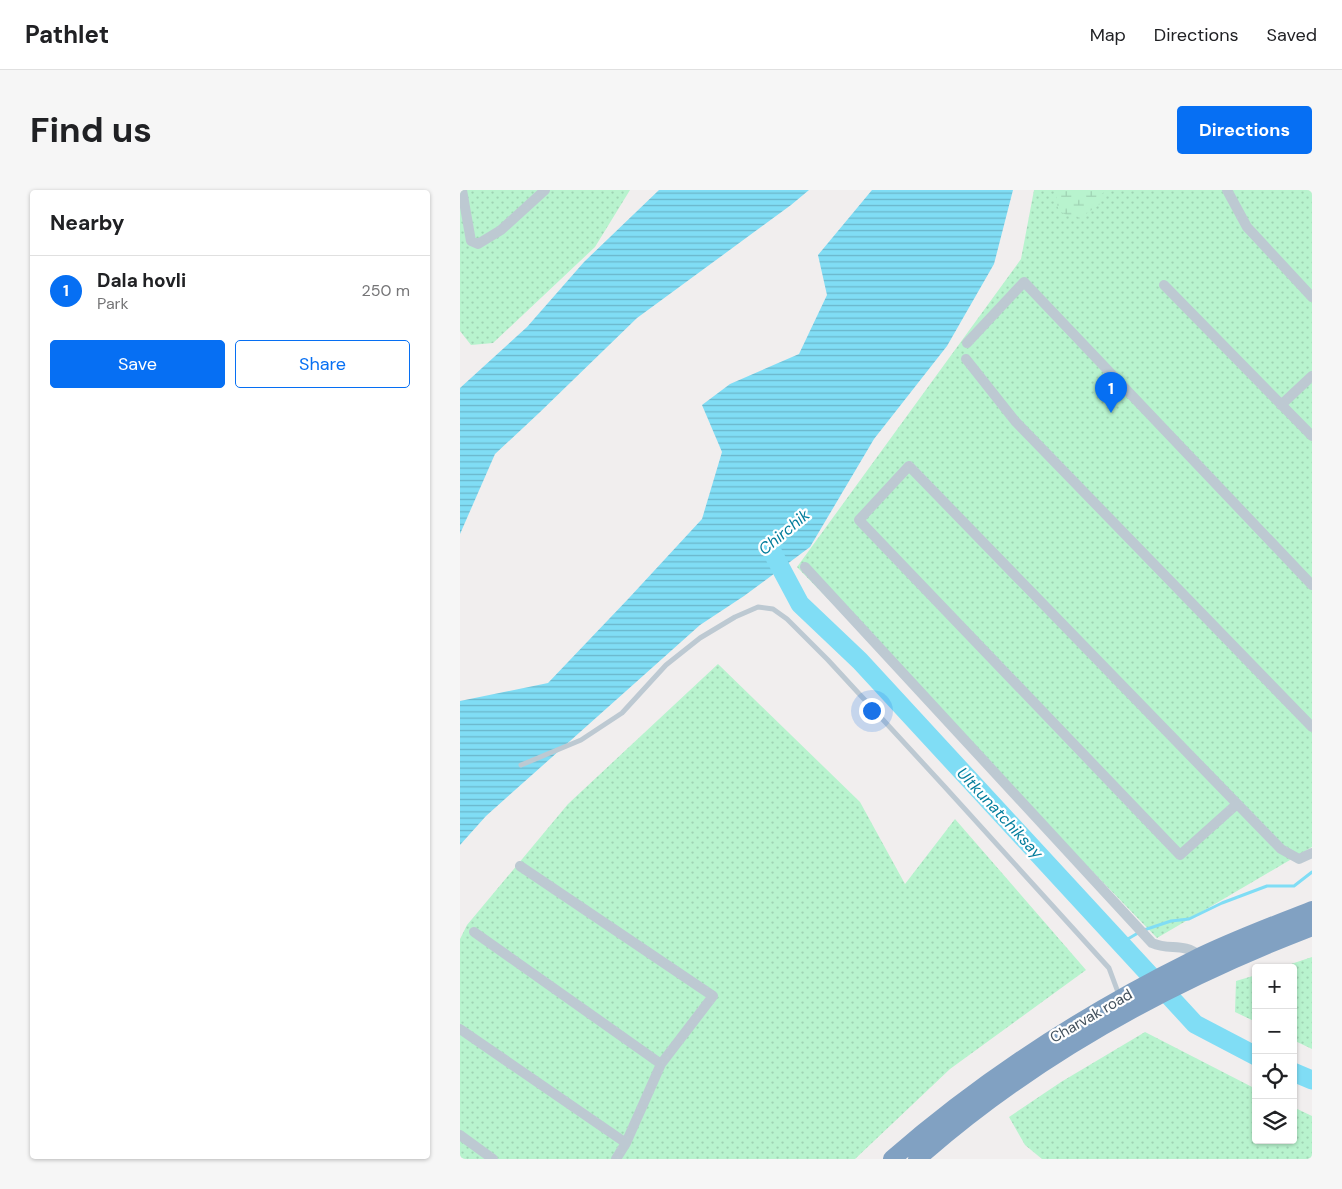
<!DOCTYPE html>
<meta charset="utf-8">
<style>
body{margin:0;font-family:"DM Sans",sans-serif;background:#f6f6f6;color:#202124}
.controls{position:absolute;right:15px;bottom:15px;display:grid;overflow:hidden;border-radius:5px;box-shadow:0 1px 4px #0004}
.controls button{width:45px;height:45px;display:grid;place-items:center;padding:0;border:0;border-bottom:1px solid #e0e0e0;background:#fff;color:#202124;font:25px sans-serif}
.you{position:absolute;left:411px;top:520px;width:18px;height:18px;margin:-12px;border:4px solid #fff;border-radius:50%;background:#1a73e8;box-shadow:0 0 0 8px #1a73e833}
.badge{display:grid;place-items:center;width:32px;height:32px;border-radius:50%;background:#066ff3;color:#fff;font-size:16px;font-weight:700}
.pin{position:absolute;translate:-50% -41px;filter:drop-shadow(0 1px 2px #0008)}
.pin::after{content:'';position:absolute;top:26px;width:18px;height:15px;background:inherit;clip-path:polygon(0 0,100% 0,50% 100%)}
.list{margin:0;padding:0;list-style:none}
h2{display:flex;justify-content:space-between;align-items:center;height:65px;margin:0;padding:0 20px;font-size:21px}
h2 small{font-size:16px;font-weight:400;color:#757577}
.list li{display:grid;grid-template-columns:32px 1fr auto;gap:15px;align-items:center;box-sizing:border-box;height:70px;padding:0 20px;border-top:1px solid #e0e0e0}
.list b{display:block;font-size:19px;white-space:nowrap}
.list p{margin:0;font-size:16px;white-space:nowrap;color:#757577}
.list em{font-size:16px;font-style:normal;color:#757577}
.actions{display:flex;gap:10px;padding:15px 20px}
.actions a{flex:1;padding:11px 0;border:1px solid #066ff3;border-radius:5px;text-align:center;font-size:18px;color:#066ff3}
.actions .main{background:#066ff3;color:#fff}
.icon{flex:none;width:28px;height:28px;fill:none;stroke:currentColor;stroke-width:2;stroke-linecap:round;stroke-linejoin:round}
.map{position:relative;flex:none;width:852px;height:969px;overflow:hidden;border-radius:5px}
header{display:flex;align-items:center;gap:30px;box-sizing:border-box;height:70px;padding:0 25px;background:#fff;border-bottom:1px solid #e0e0e0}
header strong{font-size:24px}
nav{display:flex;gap:28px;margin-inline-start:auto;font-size:18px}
.intro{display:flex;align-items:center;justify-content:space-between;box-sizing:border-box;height:120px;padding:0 30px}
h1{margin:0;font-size:35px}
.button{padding:12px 22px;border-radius:5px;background:#066ff3;color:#fff;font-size:18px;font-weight:700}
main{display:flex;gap:30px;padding:0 30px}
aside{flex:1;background:#fff;border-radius:5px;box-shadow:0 1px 4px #0004}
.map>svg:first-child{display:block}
.green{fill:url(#green-dots)}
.wetland{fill:url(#wetland-marsh)}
.water{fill:url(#water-rules)}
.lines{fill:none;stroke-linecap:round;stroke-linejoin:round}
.stream{stroke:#80ddf5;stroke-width:3}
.river{stroke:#80ddf5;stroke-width:19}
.lane{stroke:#bdc9d2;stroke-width:5}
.street{stroke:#bdc9d2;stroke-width:10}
.highway{stroke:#81a1c2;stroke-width:18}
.labels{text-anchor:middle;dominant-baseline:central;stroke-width:4.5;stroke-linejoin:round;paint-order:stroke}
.street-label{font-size:15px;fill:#44525e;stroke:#fff}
.water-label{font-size:16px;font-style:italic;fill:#037d9c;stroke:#fff}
</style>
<header>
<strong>Pathlet</strong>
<nav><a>Map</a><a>Directions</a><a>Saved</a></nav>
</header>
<div class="intro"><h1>Find us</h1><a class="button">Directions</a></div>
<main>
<aside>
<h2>Nearby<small></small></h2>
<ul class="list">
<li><span class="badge">1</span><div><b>Dala hovli</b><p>Park</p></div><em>250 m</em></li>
</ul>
<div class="actions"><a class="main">Save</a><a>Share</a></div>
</aside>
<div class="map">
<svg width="852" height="969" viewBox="0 0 852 969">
<defs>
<pattern id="green-dots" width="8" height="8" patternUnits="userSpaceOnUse" patternTransform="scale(1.25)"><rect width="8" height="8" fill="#b8f3ce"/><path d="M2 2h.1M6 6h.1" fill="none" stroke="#9fd2b3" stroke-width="1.8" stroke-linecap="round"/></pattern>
<pattern id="wetland-marsh" width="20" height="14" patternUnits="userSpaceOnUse" patternTransform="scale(1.25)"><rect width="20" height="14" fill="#b8f3ce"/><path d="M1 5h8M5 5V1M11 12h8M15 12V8" fill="none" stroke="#9fd2b3"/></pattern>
<pattern id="water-rules" width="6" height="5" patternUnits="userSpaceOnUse" patternTransform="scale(1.25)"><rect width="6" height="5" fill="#80ddf5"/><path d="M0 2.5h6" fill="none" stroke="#6ab6ca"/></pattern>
</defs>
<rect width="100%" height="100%" fill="#f1eeee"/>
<path class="green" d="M 0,0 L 170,0 L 135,57 L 33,153 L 11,155 L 0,141 Z
M 574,0 L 852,0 L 852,657 L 697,748 L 337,377 L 561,69 Z
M 258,474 L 400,612 L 445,694 L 495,629 L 626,780 L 490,879 L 395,969 L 0,969 L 0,749 L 7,735 L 108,614 Z
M 852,767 L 852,859 L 833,850 L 833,778 L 819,778 Z
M 796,785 L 796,832 L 775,822 L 776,791 Z
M 685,842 L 796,899 L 796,950 L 833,950 L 833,917 L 852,926 L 852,969 L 582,969 L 565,955 L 549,927 L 601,892 Z"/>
<path class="wetland" d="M 597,0 L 647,0 L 639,6 L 640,14 L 619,29 L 617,26 C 598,26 595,18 597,0 Z"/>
<path class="water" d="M 199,0 L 349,0 L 331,15 L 177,128 L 79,223 L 35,264 L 0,344 L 0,198 L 67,137 L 124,72 Z
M 412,0 L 553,0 L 534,74 L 487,156 L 414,249 L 350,357 L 284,406 L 240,435 L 26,626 L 0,655 L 0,511 L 88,493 L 169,408 L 242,329 L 262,262 L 242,215 L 270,194 L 339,164 L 367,105 L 358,65 Z"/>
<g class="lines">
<path class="stream" d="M 684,740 L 711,731 L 729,729 L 762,713 L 807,696 L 834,696 L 852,682
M 661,753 L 678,743"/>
<path class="river" d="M 309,356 L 340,414 L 400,471 L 735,834 L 796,866
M 833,882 L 852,890"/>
<path class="lane" d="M 61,575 L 121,550 L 162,523 L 206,475 L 240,448 L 275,427 L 298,417 L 313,419 L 327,429 L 368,470 L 484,596 L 649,778 L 659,805"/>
<path class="street" d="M 2,0 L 11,51 L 18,54 L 41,40 L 85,0
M 767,0 L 787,37 L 852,107
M 704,95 L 852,246
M 507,153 L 564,92 L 852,395
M 506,169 L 555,231 L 852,537
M 821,215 L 852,186
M 345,377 L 692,753 C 710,761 723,752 740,766
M 777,614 L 720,665 L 399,330 L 449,276 L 821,659 L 839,669 L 852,663
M 60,676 L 253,806 L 201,874 L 166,953 L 156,969
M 14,742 L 201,874
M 0,839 L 166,953
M 0,945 L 33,969"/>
<path class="highway" d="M 432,969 C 524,889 624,824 733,770 C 771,751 812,736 852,720
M 457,969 C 572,867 709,792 852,737"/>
</g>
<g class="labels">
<g class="street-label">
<text transform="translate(631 826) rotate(-30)">Charvak road</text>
</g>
<g class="water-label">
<text transform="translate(324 342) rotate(-40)">Chirchik</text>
<text transform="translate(540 623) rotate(47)">Ultkunatchiksay</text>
</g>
</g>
</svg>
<div class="controls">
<button>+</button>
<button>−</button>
<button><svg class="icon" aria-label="locate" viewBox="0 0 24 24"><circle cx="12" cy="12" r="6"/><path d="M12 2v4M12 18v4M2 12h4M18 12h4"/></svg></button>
<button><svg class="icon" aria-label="layers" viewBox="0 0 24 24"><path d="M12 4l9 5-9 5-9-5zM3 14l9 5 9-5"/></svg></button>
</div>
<div class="you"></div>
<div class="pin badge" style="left:651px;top:223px">1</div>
</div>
</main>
